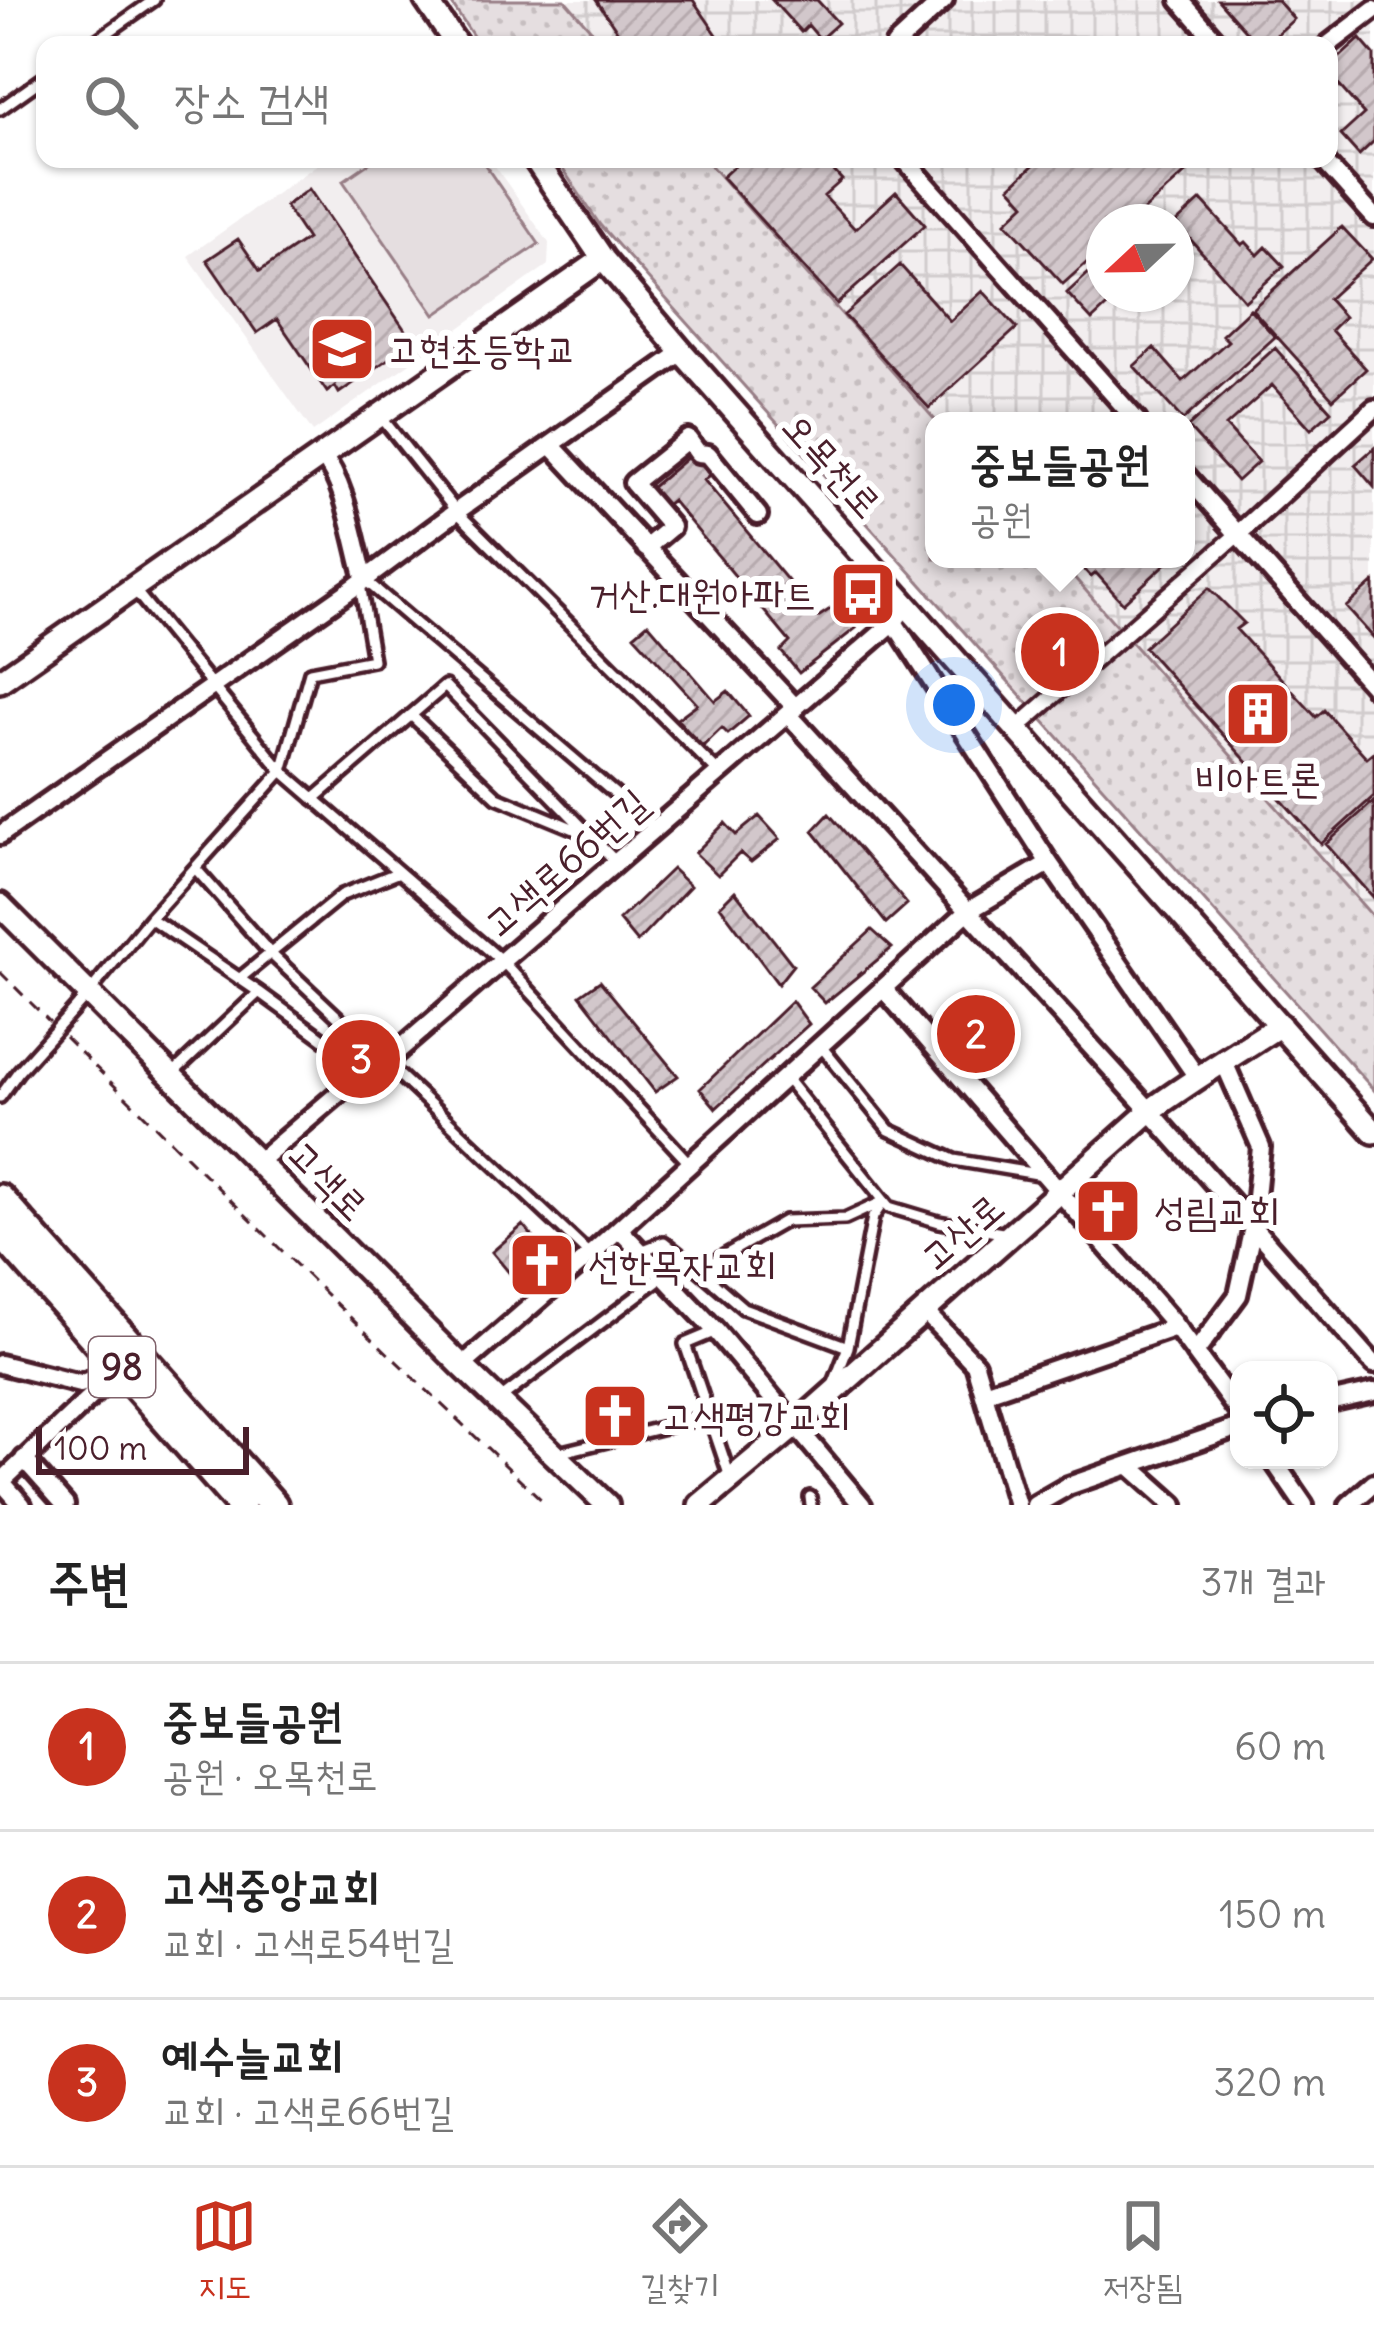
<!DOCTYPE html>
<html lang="ko">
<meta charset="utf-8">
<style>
body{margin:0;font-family:Delius,"Poor Story",sans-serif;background:#f6f6f6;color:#222}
.controls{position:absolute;right:36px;bottom:36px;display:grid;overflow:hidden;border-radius:24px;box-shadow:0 3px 9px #0004}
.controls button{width:108px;height:108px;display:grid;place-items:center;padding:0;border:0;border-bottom:3px solid #e0e0e0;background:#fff;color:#222;font:60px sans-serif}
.compass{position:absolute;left:1086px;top:204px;width:108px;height:108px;border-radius:50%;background:#fff;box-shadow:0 3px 9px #0004;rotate:248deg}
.scale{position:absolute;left:36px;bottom:30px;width:213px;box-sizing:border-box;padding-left:12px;border:6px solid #4a1f2b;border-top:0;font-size:33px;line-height:42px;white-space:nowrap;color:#4a1f2b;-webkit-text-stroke:9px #fff;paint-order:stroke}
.you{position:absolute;left:954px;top:705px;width:42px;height:42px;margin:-30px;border:9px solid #fff;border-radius:50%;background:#1a73e8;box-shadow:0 0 0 18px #1a73e833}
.badge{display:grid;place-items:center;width:78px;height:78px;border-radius:50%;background:#c8321e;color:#fff;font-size:39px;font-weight:700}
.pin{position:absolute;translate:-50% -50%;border:6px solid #fff;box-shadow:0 3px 12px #0006}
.popup{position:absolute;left:925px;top:412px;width:270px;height:156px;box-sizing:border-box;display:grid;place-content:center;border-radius:24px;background:#fff;filter:drop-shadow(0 3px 9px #0005);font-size:39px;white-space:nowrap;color:#767676}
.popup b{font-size:45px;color:#222}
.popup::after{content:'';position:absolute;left:50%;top:100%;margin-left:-24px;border:24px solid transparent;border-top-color:#fff}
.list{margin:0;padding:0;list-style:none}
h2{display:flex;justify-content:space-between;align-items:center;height:156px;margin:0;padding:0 48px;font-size:51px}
h2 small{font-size:39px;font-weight:400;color:#767676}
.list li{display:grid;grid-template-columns:78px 1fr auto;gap:36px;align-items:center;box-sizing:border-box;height:168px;padding:0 48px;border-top:3px solid #e0e0e0}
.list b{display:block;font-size:45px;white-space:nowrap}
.list p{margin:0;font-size:39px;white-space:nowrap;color:#767676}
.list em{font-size:39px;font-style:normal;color:#767676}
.icon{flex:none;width:66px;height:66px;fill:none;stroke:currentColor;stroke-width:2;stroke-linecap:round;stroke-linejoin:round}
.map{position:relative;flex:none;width:1374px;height:1505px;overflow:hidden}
.search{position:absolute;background:#fff;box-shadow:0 3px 9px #0004;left:36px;right:36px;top:36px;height:132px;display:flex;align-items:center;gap:30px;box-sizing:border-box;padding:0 42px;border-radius:24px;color:#767676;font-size:45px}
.sheet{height:660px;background:#fff}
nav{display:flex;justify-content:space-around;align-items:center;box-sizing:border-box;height:168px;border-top:3px solid #e0e0e0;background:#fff;font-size:33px;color:#767676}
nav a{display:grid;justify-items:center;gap:6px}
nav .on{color:#c8321e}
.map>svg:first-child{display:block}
.built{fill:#f2eeef}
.industrial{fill:url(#industrial-grid);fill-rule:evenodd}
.park{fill:url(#park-dots);stroke:#987e86;stroke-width:3}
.pitch{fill:#e5dee0;stroke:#987e86;stroke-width:3}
.building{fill:url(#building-hatch);stroke:#4a1f2b;stroke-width:3}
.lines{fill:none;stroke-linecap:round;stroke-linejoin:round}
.service-casing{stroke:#4a1f2b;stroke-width:18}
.pedestrian-casing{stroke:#4a1f2b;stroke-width:22}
.minor-casing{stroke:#4a1f2b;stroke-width:26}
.tertiary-casing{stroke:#4a1f2b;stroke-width:30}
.primary-casing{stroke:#4a1f2b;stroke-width:36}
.path{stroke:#4a1f2b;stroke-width:3;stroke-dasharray:12 9;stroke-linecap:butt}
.service{stroke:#fff;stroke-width:9}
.pedestrian{stroke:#fff;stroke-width:14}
.minor{stroke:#fff;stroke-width:16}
.tertiary{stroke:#fff;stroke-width:21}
.primary{stroke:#fff;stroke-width:27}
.labels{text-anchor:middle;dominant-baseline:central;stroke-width:12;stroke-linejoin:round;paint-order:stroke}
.shield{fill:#fff;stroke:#80626b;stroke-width:3}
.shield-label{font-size:36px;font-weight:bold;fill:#4a1f2b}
.poi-label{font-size:39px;fill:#4a1f2b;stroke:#fff;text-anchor:start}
.street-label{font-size:39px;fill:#4a1f2b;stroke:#fff}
</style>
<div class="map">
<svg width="1374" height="1505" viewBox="0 0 1374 1505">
<defs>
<pattern id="industrial-grid" width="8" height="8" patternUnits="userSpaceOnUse" patternTransform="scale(3)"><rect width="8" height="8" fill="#f2eeef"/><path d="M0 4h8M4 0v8" fill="none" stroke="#d1cccd"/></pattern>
<pattern id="park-dots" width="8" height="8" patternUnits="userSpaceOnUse" patternTransform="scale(3)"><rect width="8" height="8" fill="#e5dee0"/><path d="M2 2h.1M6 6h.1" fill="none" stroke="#c6bec0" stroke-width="1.8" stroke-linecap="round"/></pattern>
<pattern id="building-hatch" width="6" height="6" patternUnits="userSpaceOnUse" patternTransform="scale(3)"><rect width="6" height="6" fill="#d2c7cb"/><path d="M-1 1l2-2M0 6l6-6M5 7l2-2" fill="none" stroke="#b6aaae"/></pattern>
</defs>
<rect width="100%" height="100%" fill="#fff"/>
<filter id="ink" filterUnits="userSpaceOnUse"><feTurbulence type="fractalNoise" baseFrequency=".00833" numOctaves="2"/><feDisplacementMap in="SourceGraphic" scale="24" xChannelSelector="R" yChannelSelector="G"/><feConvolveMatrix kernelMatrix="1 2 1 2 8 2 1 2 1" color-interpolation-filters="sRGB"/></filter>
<g filter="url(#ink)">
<path class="built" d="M 325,159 L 490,159 L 549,243 L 548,265 L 313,432 L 188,256 Z"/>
<path class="industrial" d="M 565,0 L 1374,0 L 1374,918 L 1058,559 L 1186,559 L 1186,421 L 936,421 L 705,159 L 1329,159 L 1329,45 L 604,45 ZM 1104,222 L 1176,222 L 1176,294 L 1104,294 Z"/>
<path class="park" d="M 449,0 L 565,0 L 604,45 L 479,45 Z
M 556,159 L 705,159 L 936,421 L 934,559 L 1058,559 L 1374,918 L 1374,1090 L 600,225 Z"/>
<path class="pitch" d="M 375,159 L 481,159 L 539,244 L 435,315 L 343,181 Z"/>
<path class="building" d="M 596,0 L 693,0 L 724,45 L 627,45 Z
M 772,0 L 817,0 L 838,23 L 820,39 L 808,25 L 801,32 Z
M 1218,0 L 1277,0 L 1294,19 L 1265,45 L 1258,45 Z
M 1360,39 L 1374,55 L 1374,141 L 1359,155 L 1341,135 L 1364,114 L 1329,74 L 1329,67 Z
M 742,159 L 823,159 L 842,180 L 824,196 L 855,229 L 896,192 L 925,225 L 837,304 L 722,177 Z
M 1040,159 L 1201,159 L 1131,222 L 1104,222 L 1104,247 L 1063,284 L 1006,222 L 1025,204 L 1010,187 Z
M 309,189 L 409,336 L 402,340 L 406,347 L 339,393 L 335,386 L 327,392 L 277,319 L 257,333 L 207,260 L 238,239 L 260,271 L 307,239 L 285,206 Z
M 1201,200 L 1242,245 L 1246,242 L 1258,255 L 1266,247 L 1284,266 L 1245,301 L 1176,223 Z
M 1342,227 L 1372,259 L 1328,299 L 1344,317 L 1331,330 L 1366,369 L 1333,399 L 1252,309 Z
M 1104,259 L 1104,294 L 1120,294 L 1092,320 L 1067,293 Z
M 900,265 L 950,321 L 983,291 L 1017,328 L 929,408 L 844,315 Z
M 1250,309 L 1275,337 L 1183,420 L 1134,366 L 1154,348 L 1183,381 L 1228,341 L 1222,335 Z
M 1275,348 L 1331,411 L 1311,429 L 1272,385 L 1226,426 L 1258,462 L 1237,481 L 1188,427 Z
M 1374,448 L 1374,487 L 1355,465 Z
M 694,452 L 713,473 L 704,480 L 818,617 L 835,606 L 856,628 L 799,673 L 781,651 L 790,642 L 672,500 L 659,511 L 644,494 Z
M 1083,559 L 1171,559 L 1123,603 L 1096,573 L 1091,577 L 1080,565 L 1084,561 Z
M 1374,582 L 1374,638 L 1346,607 Z
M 1209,588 L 1244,623 L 1236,629 L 1316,717 L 1324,710 L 1367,758 L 1374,752 L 1374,796 L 1321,844 L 1144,647 Z
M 648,623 L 715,701 L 728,691 L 749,716 L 728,734 L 722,728 L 702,747 L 677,719 L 697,704 L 634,635 Z
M 1374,801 L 1374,898 L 1326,844 Z
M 829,814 L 907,904 L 886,923 L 813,831 Z
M 759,816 L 780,839 L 751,862 L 740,853 L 718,875 L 695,853 L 725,823 L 736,835 Z
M 672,869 L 690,886 L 637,942 L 619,920 Z
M 735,891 L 793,965 L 778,984 L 720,906 Z
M 872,930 L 892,948 L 825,1003 L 810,987 Z
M 600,981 L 678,1076 L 655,1092 L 580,995 Z
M 792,1001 L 809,1024 L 716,1108 L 700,1089 Z
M 523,1225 L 563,1272 L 531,1299 L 492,1252 Z
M 630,1394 L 638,1431 L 599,1439 L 591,1402 Z"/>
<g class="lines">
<defs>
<path id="service" d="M 90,45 L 154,0
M 0,109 L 45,77
M 381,417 L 456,511 L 720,774
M 365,580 L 656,829
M 133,588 L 282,771 L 503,962 L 690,1164
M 411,715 L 497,797 L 584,833
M 314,799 L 445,686 L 617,863
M 195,868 L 270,953 L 589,1254
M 150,918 L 259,992 L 366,1070
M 239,979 L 342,895 L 399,872
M 820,1045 L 889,1130 L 954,1160 L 1043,1175
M 170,1076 L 259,992
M 785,1077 L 889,1207 L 939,1222 L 1008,1234
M 0,1097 L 18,1072 L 88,994 L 150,918 L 282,771 L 310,672 L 373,660 L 360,584
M 641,1251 L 664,1242 L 699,1270
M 716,1331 L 685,1344 L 730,1477
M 848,1347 L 743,1308 L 699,1270 L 785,1221 L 845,1219 L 884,1201
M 834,1383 L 848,1347 L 873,1217 L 882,1204
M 499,1400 L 662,1277
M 558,1453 L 710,1416
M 810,1497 L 811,1505"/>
<path id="pedestrian" d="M 1017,728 L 1238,534"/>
<path id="minor" d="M 1180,0 L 1220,45
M 895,45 L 944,0
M 1328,45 L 1374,10
M 904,159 L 1137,421
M 1322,159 L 1374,217
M 552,446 L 796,708
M 321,454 C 347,485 354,542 365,580
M 1186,476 L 1374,687
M 1238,534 L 1374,409
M 646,548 L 671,527 L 633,483 L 688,439 L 698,453 L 708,454 L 758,515
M 894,622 L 1049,863 L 1197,1077
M 788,714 L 1150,1111 L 1374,1364
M 0,835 L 356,586 L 453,514 L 682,352
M 883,988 L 1173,1323 L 1239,1412
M 259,1161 L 366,1070 L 384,1063 L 894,622 L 907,603
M 619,1229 L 716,1331 L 862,1505
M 925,1312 L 975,1364 L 1017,1505
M 1195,1353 L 1238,1295 L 1253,1227 L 1261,1147 L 1224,1062
M 0,1364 L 80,1384 L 110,1372
M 462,1366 L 590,1255 L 968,911 L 1049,863
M 984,1393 L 1176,1327
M 1329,1402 L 1374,1392
M 24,1459 L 65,1505
M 1273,1460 L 1304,1505
M 1129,1465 L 1174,1505
M 0,1480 L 22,1505
M 0,1483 L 122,1367
M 1035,1505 L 1068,1486 L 1239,1427
M 1349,1505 L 1374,1483"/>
<path id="tertiary" d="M 426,0 L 457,45
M 535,159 L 603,259 L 682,352 L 1374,1132
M 0,681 L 603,259
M 0,905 L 462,1366 L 607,1505
M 700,1505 L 795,1426 L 1150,1111 C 1192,1080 1236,1054 1280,1025"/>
<path id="primary" d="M 0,1199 L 273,1505
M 0,1231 L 241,1505"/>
</defs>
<use href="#service" class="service-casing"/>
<use href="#pedestrian" class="pedestrian-casing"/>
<use href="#minor" class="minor-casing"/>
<use href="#tertiary" class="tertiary-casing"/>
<use href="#primary" class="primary-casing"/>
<path class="path" d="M 0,972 L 50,1022
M 65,1037 L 331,1299 L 547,1505"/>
<use href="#service" class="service"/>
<use href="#pedestrian" class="pedestrian"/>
<use href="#minor" class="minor"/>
<use href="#tertiary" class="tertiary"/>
<use href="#primary" class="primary"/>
</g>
</g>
<defs>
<symbol id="school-square" viewBox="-11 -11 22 22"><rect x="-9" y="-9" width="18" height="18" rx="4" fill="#c8321e" stroke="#fff"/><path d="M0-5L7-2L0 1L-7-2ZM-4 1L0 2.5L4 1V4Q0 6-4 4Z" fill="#fff"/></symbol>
<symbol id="bus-square" viewBox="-11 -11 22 22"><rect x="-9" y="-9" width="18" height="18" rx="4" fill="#c8321e" stroke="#fff"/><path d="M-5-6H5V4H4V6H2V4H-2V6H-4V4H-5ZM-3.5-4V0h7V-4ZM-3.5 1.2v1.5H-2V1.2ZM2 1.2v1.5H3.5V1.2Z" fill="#fff"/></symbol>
<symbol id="building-square" viewBox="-11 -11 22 22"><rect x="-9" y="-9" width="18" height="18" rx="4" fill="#c8321e" stroke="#fff"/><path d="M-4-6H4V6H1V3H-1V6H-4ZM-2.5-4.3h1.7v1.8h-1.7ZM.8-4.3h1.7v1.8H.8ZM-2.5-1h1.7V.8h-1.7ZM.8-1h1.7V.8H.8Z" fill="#fff"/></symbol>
<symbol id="church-square" viewBox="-11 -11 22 22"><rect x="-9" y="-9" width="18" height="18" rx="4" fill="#c8321e" stroke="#fff"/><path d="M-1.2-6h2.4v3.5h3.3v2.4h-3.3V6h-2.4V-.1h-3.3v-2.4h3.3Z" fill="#fff"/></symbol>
</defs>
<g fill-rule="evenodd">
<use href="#school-square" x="304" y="311" width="76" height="76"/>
<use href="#bus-square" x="825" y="556" width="76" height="76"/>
<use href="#building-square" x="1220" y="676" width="76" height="76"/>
<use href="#church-square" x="1070" y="1173" width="76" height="76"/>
<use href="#church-square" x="504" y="1227" width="76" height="76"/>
<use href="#church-square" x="577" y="1378" width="76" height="76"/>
</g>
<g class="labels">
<rect class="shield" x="89" y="1337" width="66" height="60" rx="9"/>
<g class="shield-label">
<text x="122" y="1367">98</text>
</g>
<g class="poi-label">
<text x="388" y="349">고현초등학교</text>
<text x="816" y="594" text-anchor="end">거산.대원아파트</text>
<text x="1258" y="779" text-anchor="middle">비아트론</text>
<text x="1154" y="1211">성림교회</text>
<text x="588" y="1265">선한목자교회</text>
<text x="662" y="1416">고색평강교회</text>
</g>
<g class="street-label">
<text transform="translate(832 465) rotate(48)">오목천로</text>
<text transform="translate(566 863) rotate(-41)">고색로66번길</text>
<text transform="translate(328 1180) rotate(45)">고색로</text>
<text transform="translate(962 1232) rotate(-41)">고산로</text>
</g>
</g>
</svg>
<div class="controls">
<button><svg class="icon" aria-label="locate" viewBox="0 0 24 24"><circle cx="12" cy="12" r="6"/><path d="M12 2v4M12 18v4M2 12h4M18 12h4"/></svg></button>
</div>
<svg class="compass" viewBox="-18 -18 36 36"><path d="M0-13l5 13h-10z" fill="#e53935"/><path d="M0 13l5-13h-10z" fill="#767676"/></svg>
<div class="scale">100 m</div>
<div class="you"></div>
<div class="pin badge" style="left:1060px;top:652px">1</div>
<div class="popup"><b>중보들공원</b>공원</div>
<div class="pin badge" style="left:976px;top:1034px">2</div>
<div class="pin badge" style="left:361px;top:1059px">3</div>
<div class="search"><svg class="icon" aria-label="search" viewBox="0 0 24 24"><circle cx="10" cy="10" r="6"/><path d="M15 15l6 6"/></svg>장소 검색</div>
</div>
<section class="sheet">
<h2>주변<small>3개 결과</small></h2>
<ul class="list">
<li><span class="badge">1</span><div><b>중보들공원</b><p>공원 · 오목천로</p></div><em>60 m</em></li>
<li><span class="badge">2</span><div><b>고색중앙교회</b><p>교회 · 고색로54번길</p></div><em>150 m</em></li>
<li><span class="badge">3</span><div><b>예수늘교회</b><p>교회 · 고색로66번길</p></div><em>320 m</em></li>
</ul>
</section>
<nav>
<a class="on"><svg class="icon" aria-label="map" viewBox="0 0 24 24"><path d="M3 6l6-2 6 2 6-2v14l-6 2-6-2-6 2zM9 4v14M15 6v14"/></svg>지도</a>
<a><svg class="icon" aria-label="directions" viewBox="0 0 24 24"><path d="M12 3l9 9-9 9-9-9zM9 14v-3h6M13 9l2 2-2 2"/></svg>길찾기</a>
<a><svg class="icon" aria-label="saved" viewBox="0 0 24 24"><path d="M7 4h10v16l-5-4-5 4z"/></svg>저장됨</a>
</nav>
